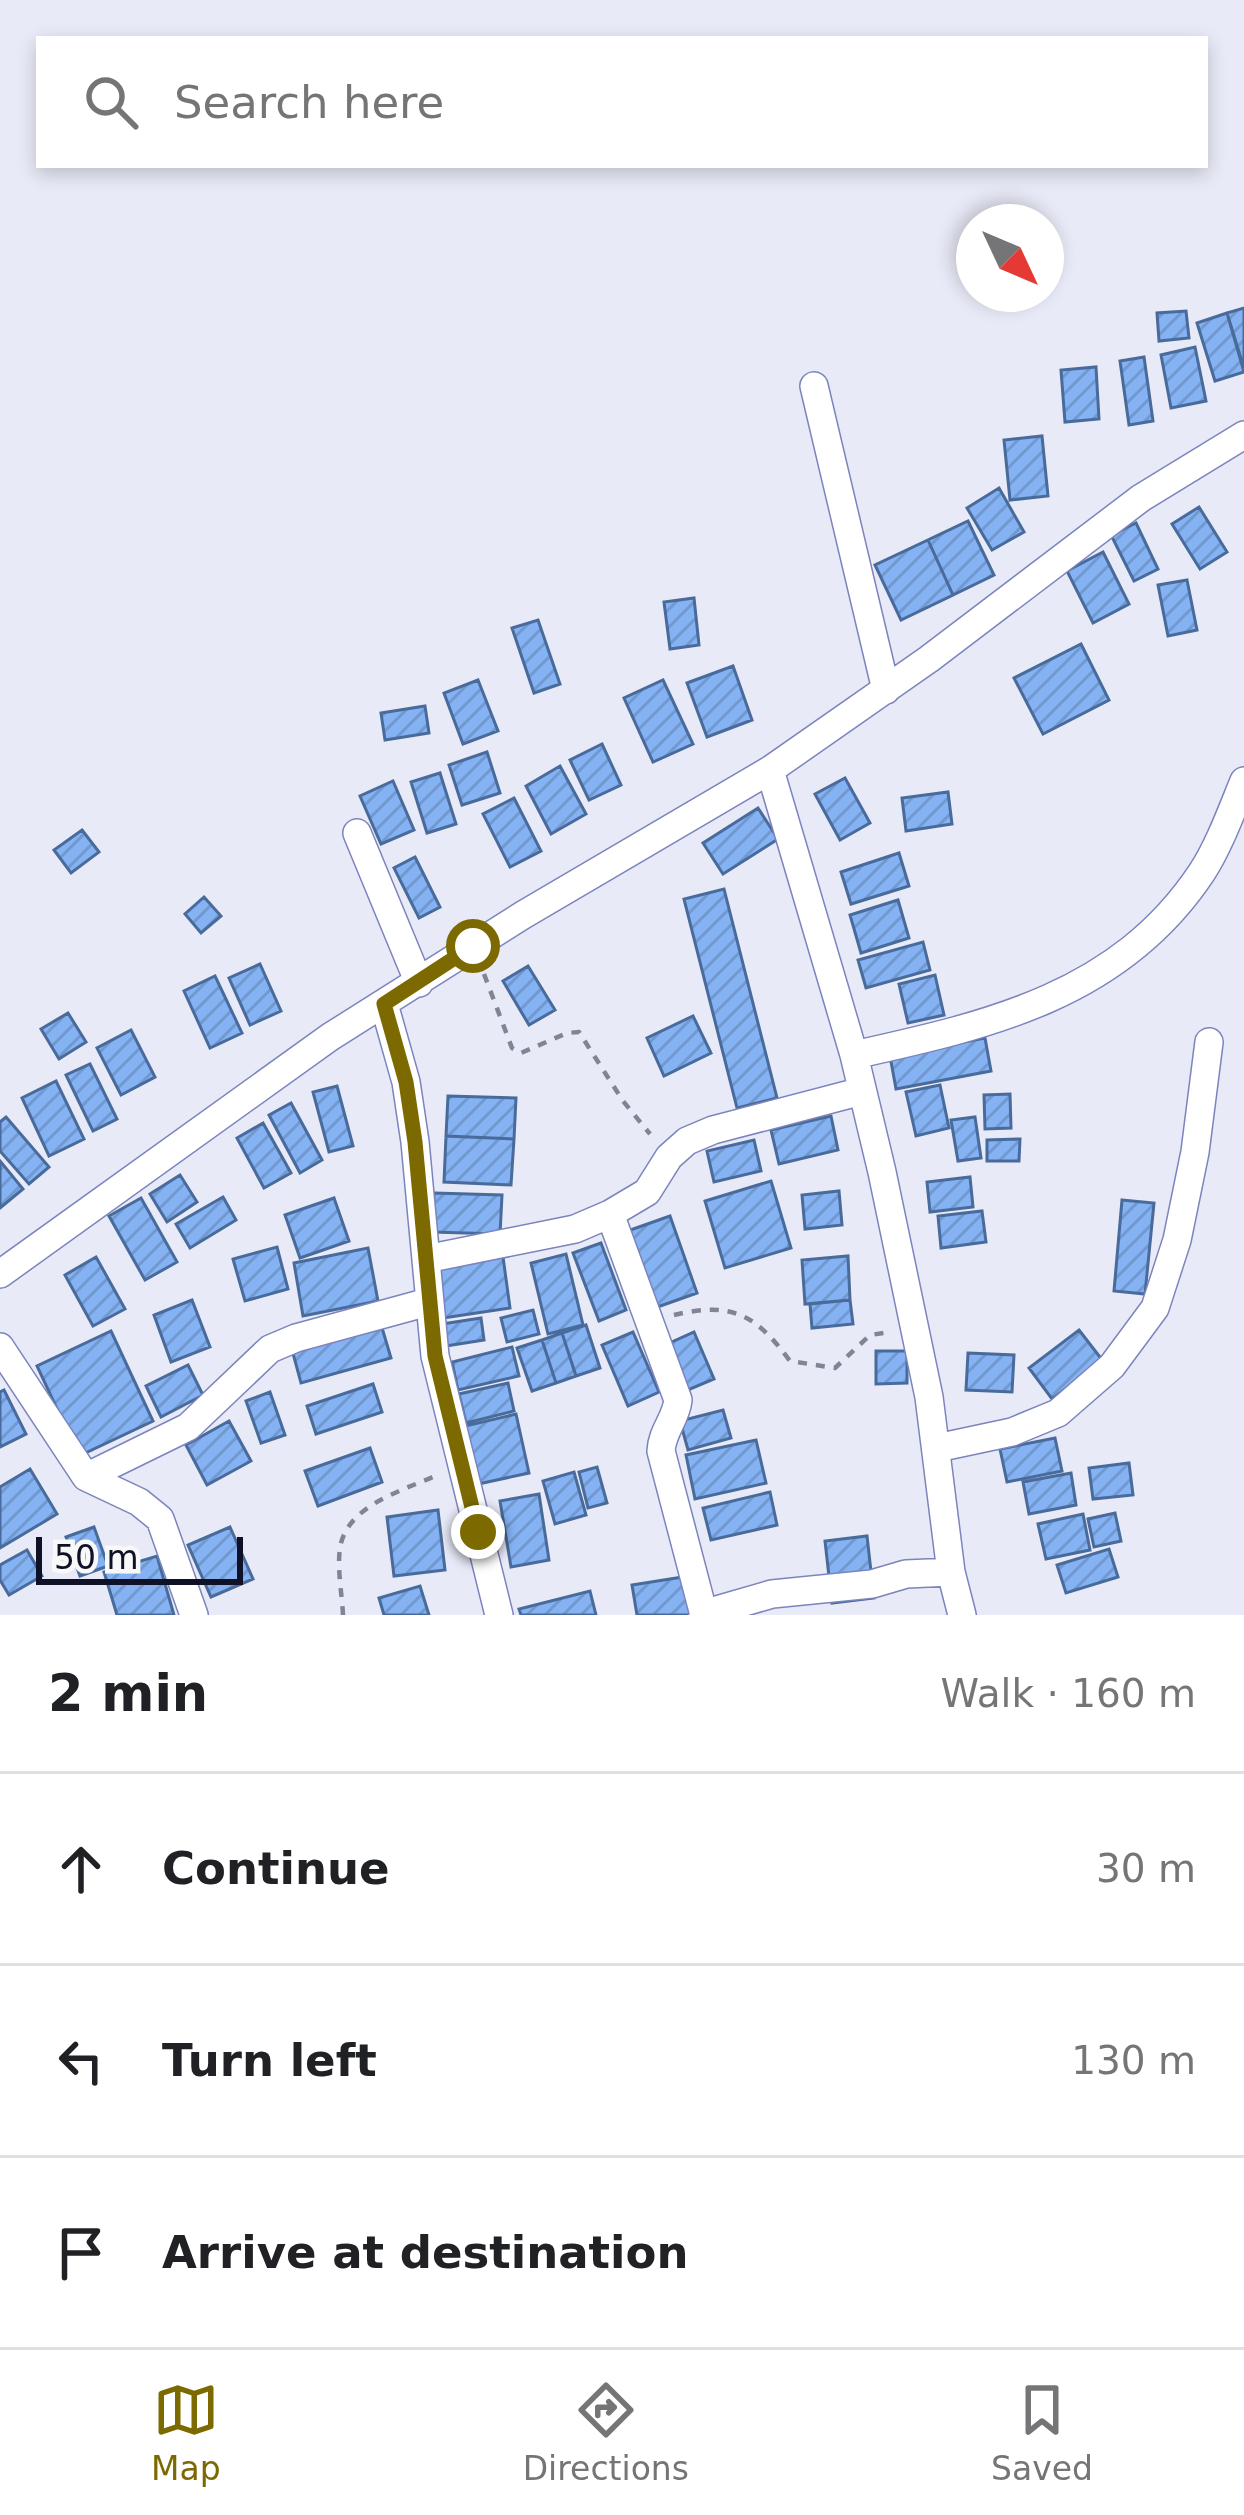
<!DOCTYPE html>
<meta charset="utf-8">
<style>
body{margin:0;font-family:"DejaVu Sans",sans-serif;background:#f6f6f6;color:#202124}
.compass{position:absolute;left:956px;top:204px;width:108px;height:108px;border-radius:50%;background:#fff;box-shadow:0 6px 18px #0003;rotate:134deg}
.scale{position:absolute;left:36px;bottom:30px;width:207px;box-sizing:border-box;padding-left:12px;border:6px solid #0f1127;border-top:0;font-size:33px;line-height:42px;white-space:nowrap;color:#0f1127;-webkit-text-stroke:9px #f8f8f8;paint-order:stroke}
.stop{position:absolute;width:36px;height:36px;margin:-27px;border:9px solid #7c6a01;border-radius:50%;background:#fff}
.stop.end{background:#7c6a01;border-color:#fff;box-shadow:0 3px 12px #0008}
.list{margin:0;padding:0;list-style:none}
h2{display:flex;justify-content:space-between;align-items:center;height:156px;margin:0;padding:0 48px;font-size:51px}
h2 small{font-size:39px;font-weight:400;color:#757577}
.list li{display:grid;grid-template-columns:78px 1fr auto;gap:36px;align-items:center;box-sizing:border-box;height:192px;padding:0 48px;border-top:3px solid #e0e0e0}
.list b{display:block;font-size:45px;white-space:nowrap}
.list em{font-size:39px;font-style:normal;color:#757577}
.icon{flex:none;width:66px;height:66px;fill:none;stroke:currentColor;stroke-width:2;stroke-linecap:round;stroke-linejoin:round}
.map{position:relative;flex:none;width:1244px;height:1615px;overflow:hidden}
.search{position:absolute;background:#fff;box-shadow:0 6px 18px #0003;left:36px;right:36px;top:36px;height:132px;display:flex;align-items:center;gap:30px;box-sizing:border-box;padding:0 42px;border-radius:0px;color:#757577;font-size:45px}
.sheet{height:732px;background:#fff}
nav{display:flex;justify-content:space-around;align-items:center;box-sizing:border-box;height:168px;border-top:3px solid #e0e0e0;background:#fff;font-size:33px;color:#757577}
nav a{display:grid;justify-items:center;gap:6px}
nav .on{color:#7c6a01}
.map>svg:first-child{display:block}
.building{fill:url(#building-hatch);stroke:#486b9b;stroke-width:3}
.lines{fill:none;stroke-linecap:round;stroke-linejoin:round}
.minor-casing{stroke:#7b84bd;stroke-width:30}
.path{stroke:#828495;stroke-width:4.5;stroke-dasharray:9 9;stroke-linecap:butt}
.minor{stroke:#fff;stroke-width:27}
.route{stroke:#7c6a01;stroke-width:15}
</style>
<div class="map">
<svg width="1244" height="1615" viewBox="0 0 1244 1615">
<defs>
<pattern id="building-hatch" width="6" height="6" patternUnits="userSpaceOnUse" patternTransform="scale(3)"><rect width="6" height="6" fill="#85b2f3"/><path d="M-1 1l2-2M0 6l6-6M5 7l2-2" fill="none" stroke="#7298d0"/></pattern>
</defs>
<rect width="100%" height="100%" fill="#e8eaf7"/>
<path class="building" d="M 1244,308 L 1244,368 L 1227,313 Z
M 1186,311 L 1189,338 L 1159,341 L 1157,313 Z
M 1227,313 L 1244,372 L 1215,381 L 1197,323 Z
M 1195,347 L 1206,401 L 1171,408 L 1161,355 Z
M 1144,357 L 1153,421 L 1129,425 L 1120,361 Z
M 1096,367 L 1099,419 L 1065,422 L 1061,370 Z
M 1042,436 L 1048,496 L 1010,500 L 1004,440 Z
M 999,488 L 1024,532 L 992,550 L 967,508 Z
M 1199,507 L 1227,552 L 1200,569 L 1172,524 Z
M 968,521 L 994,575 L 953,595 L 928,540 Z
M 1136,523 L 1158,569 L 1134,581 L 1111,535 Z
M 928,540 L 953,595 L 901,620 L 875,565 Z
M 1103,552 L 1129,604 L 1093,623 L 1067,571 Z
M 1187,580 L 1197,630 L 1168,636 L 1158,585 Z
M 694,598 L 699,645 L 670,649 L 664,602 Z
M 538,620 L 560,684 L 534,693 L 512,628 Z
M 1081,644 L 1109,700 L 1043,734 L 1014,678 Z
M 733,666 L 752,720 L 707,737 L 687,683 Z
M 478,680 L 498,731 L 463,744 L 444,693 Z
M 663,680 L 693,744 L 653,762 L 624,698 Z
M 425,706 L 429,733 L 385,740 L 381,713 Z
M 602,744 L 621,785 L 589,800 L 570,760 Z
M 487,752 L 500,793 L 462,805 L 449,765 Z
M 560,766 L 586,814 L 551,834 L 526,786 Z
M 440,773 L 456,824 L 427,833 L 411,782 Z
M 845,778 L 870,823 L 840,840 L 815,794 Z
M 393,781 L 414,830 L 381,844 L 360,796 Z
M 948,792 L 952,824 L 906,831 L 902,798 Z
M 514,798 L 541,851 L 510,867 L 483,814 Z
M 758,808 L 778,839 L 723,874 L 703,843 Z
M 82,830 L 99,852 L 71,873 L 54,850 Z
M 899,853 L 909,886 L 851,904 L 841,872 Z
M 415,857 L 440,907 L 419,918 L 394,868 Z
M 724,889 L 777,1098 L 737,1108 L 684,899 Z
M 204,897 L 221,916 L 201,933 L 185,914 Z
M 898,900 L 909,938 L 861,953 L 850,915 Z
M 923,942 L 930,970 L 866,988 L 858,960 Z
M 260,964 L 281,1011 L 250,1025 L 229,978 Z
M 528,966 L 555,1010 L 529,1025 L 503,981 Z
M 935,975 L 944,1015 L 908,1023 L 899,984 Z
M 215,976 L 242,1033 L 210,1048 L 184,991 Z
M 68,1013 L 86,1042 L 59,1059 L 41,1029 Z
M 693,1016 L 711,1053 L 664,1076 L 647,1038 Z
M 131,1030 L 155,1077 L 121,1095 L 97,1048 Z
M 985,1038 L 991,1071 L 896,1089 L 890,1056 Z
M 90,1064 L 117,1119 L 93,1131 L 66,1075 Z
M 56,1081 L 84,1139 L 49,1156 L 22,1098 Z
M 940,1085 L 949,1128 L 916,1136 L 906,1092 Z
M 337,1086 L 353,1146 L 329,1152 L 313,1092 Z
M 1010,1094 L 1011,1128 L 985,1129 L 984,1095 Z
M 448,1096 L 516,1098 L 514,1139 L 446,1136 Z
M 291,1103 L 322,1160 L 300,1173 L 269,1115 Z
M 831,1116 L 838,1150 L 779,1164 L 771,1130 Z
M 6,1117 L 49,1167 L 29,1184 L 0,1151 L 0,1122 Z
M 975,1117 L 981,1158 L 958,1161 L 951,1120 Z
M 263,1123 L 291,1173 L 264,1188 L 237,1138 Z
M 446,1136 L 514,1139 L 511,1185 L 444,1182 Z
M 1020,1139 L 1019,1161 L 987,1161 L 987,1140 Z
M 754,1140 L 761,1171 L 714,1182 L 707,1151 Z
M 0,1161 L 23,1189 L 0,1208 Z
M 180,1175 L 197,1202 L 167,1222 L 150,1194 Z
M 970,1177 L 973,1207 L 930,1212 L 927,1182 Z
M 771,1181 L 791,1248 L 725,1268 L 705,1201 Z
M 839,1191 L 842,1225 L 805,1229 L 802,1195 Z
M 434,1193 L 502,1195 L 500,1234 L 432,1232 Z
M 223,1197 L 236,1220 L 190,1248 L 176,1224 Z
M 141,1198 L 177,1262 L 145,1280 L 109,1216 Z
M 334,1198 L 349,1241 L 300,1258 L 285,1215 Z
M 1122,1200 L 1154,1203 L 1145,1294 L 1114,1291 Z
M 982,1211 L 986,1242 L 941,1248 L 938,1216 Z
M 670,1216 L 697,1293 L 649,1310 L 622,1233 Z
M 601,1243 L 626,1310 L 599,1321 L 573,1253 Z
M 277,1247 L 288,1289 L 245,1301 L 233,1259 Z
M 368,1248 L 378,1301 L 303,1316 L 294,1263 Z
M 566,1254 L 583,1325 L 548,1334 L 531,1263 Z
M 848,1256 L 850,1300 L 805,1304 L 802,1260 Z
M 96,1257 L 125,1309 L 93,1326 L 65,1275 Z
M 503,1257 L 510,1308 L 443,1318 L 435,1267 Z
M 192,1300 L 210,1347 L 171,1362 L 154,1315 Z
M 850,1300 L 853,1324 L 812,1328 L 810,1304 Z
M 533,1310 L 539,1334 L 507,1342 L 501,1318 Z
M 481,1318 L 484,1340 L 446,1346 L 442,1324 Z
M 380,1321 L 391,1358 L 301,1383 L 291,1346 Z
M 586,1325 L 600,1368 L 576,1376 L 562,1333 Z
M 1079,1330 L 1103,1361 L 1052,1399 L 1029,1368 Z
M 111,1331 L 153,1421 L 79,1456 L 37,1366 Z
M 633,1332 L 659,1392 L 628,1406 L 602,1345 Z
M 694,1332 L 714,1379 L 683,1392 L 663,1346 Z
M 562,1333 L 576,1376 L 556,1383 L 542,1340 Z
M 542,1340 L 556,1383 L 532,1391 L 517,1348 Z
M 512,1347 L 519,1376 L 458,1390 L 452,1362 Z
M 876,1351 L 907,1351 L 907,1383 L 876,1384 Z
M 968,1353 L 1014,1355 L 1012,1392 L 966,1390 Z
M 188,1365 L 203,1395 L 161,1417 L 146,1386 Z
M 508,1383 L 514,1411 L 466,1423 L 459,1394 Z
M 373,1384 L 382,1412 L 316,1434 L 307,1406 Z
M 4,1390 L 26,1434 L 0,1447 L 0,1392 Z
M 270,1392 L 285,1435 L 261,1443 L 246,1401 Z
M 723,1410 L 731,1438 L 688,1450 L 680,1421 Z
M 516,1414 L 529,1473 L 474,1485 L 461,1427 Z
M 229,1421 L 251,1461 L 207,1485 L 186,1445 Z
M 1055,1438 L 1062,1471 L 1007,1482 L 1000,1449 Z
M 756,1440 L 766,1483 L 695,1499 L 686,1455 Z
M 370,1448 L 382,1482 L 318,1506 L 305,1471 Z
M 1129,1463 L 1133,1495 L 1093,1499 L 1089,1468 Z
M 597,1467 L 607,1503 L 588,1508 L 579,1472 Z
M 30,1469 L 57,1514 L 0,1548 L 0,1487 Z
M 574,1472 L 586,1515 L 555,1524 L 543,1481 Z
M 1071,1473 L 1076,1505 L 1029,1514 L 1023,1482 Z
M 770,1492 L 777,1525 L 711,1540 L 703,1508 Z
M 539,1494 L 549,1560 L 511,1567 L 500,1501 Z
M 438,1510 L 445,1570 L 394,1576 L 387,1517 Z
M 1115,1513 L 1121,1541 L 1094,1547 L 1088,1519 Z
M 1083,1514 L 1090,1550 L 1046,1559 L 1038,1524 Z
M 94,1527 L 108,1566 L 80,1576 L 66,1537 Z
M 230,1527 L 253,1579 L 211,1597 L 188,1545 Z
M 867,1536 L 874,1598 L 832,1603 L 825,1541 Z
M 1109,1549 L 1118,1577 L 1066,1593 L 1057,1565 Z
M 27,1550 L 42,1576 L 9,1595 L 0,1580 L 0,1565 Z
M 157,1556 L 174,1615 L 117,1615 L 104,1572 Z
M 689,1576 L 696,1615 L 637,1615 L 632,1585 Z
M 420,1586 L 429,1615 L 384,1615 L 379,1598 Z
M 590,1591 L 596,1615 L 521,1615 L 519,1609 Z"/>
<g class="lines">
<defs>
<path id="minor" d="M 814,386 L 886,690
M 770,770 L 854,1055 L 882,1172 L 929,1397 L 951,1572 L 962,1615
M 357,833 L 419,983
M 384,1004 L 406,1082 L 415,1142 L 435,1356 L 499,1615
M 854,1055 C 989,1025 1120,996 1202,872 C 1219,846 1232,810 1244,781
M 610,1214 L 678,1400 C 676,1419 662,1431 661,1451 L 704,1615
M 426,1259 L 575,1229 L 610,1214 L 647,1192 L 669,1157 L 687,1141 L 713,1130 L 862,1091
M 0,1274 L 330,1037 L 523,915 L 770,770 L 929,659 L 1141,498 L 1244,435
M 0,1347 L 86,1477 L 139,1502 L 160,1519 L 194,1615
M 937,1448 L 1012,1432 L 1058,1413 L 1112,1366 L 1155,1308 L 1177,1240 L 1195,1152 L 1209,1042
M 86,1477 L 188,1427 L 270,1349 L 296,1338 L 428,1302
M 703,1614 L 772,1594 L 872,1584 L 906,1574 L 951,1572"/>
</defs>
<use href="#minor" class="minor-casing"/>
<path class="path" d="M 484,974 L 512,1048 L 521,1053 L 567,1033 L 579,1032 L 623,1101 L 650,1134
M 674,1315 C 733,1301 756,1315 790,1361 L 835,1368 L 870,1335 L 891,1332
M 343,1615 C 342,1594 337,1569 340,1548 C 347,1505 402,1491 435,1476"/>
<use href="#minor" class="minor"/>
</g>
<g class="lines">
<path class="route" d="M 473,946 L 384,1004 L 406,1082 L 415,1142 L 435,1356 L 478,1532"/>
</g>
</svg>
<svg class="compass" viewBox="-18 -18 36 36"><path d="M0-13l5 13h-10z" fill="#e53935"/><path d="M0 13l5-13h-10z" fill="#757577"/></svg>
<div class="scale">50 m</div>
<div class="stop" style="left:473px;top:946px"></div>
<div class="stop end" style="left:478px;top:1532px"></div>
<div class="search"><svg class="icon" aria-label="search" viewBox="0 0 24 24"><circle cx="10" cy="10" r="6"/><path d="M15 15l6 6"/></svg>Search here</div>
</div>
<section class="sheet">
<h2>2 min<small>Walk · 160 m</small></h2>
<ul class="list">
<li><svg class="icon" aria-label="ahead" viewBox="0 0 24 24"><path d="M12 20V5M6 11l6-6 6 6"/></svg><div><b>Continue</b></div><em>30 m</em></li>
<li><svg class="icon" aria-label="left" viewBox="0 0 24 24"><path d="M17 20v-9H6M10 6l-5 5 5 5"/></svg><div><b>Turn left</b></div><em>130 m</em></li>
<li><svg class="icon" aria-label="arrive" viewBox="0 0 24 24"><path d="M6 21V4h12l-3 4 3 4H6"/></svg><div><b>Arrive at destination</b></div></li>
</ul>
</section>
<nav>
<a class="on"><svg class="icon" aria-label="map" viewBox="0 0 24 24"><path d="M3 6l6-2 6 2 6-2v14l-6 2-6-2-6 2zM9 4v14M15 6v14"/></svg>Map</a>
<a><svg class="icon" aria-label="directions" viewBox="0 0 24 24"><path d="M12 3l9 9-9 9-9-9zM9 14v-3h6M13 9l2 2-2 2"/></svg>Directions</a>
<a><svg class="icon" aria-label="saved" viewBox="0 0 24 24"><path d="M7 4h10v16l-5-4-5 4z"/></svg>Saved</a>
</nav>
